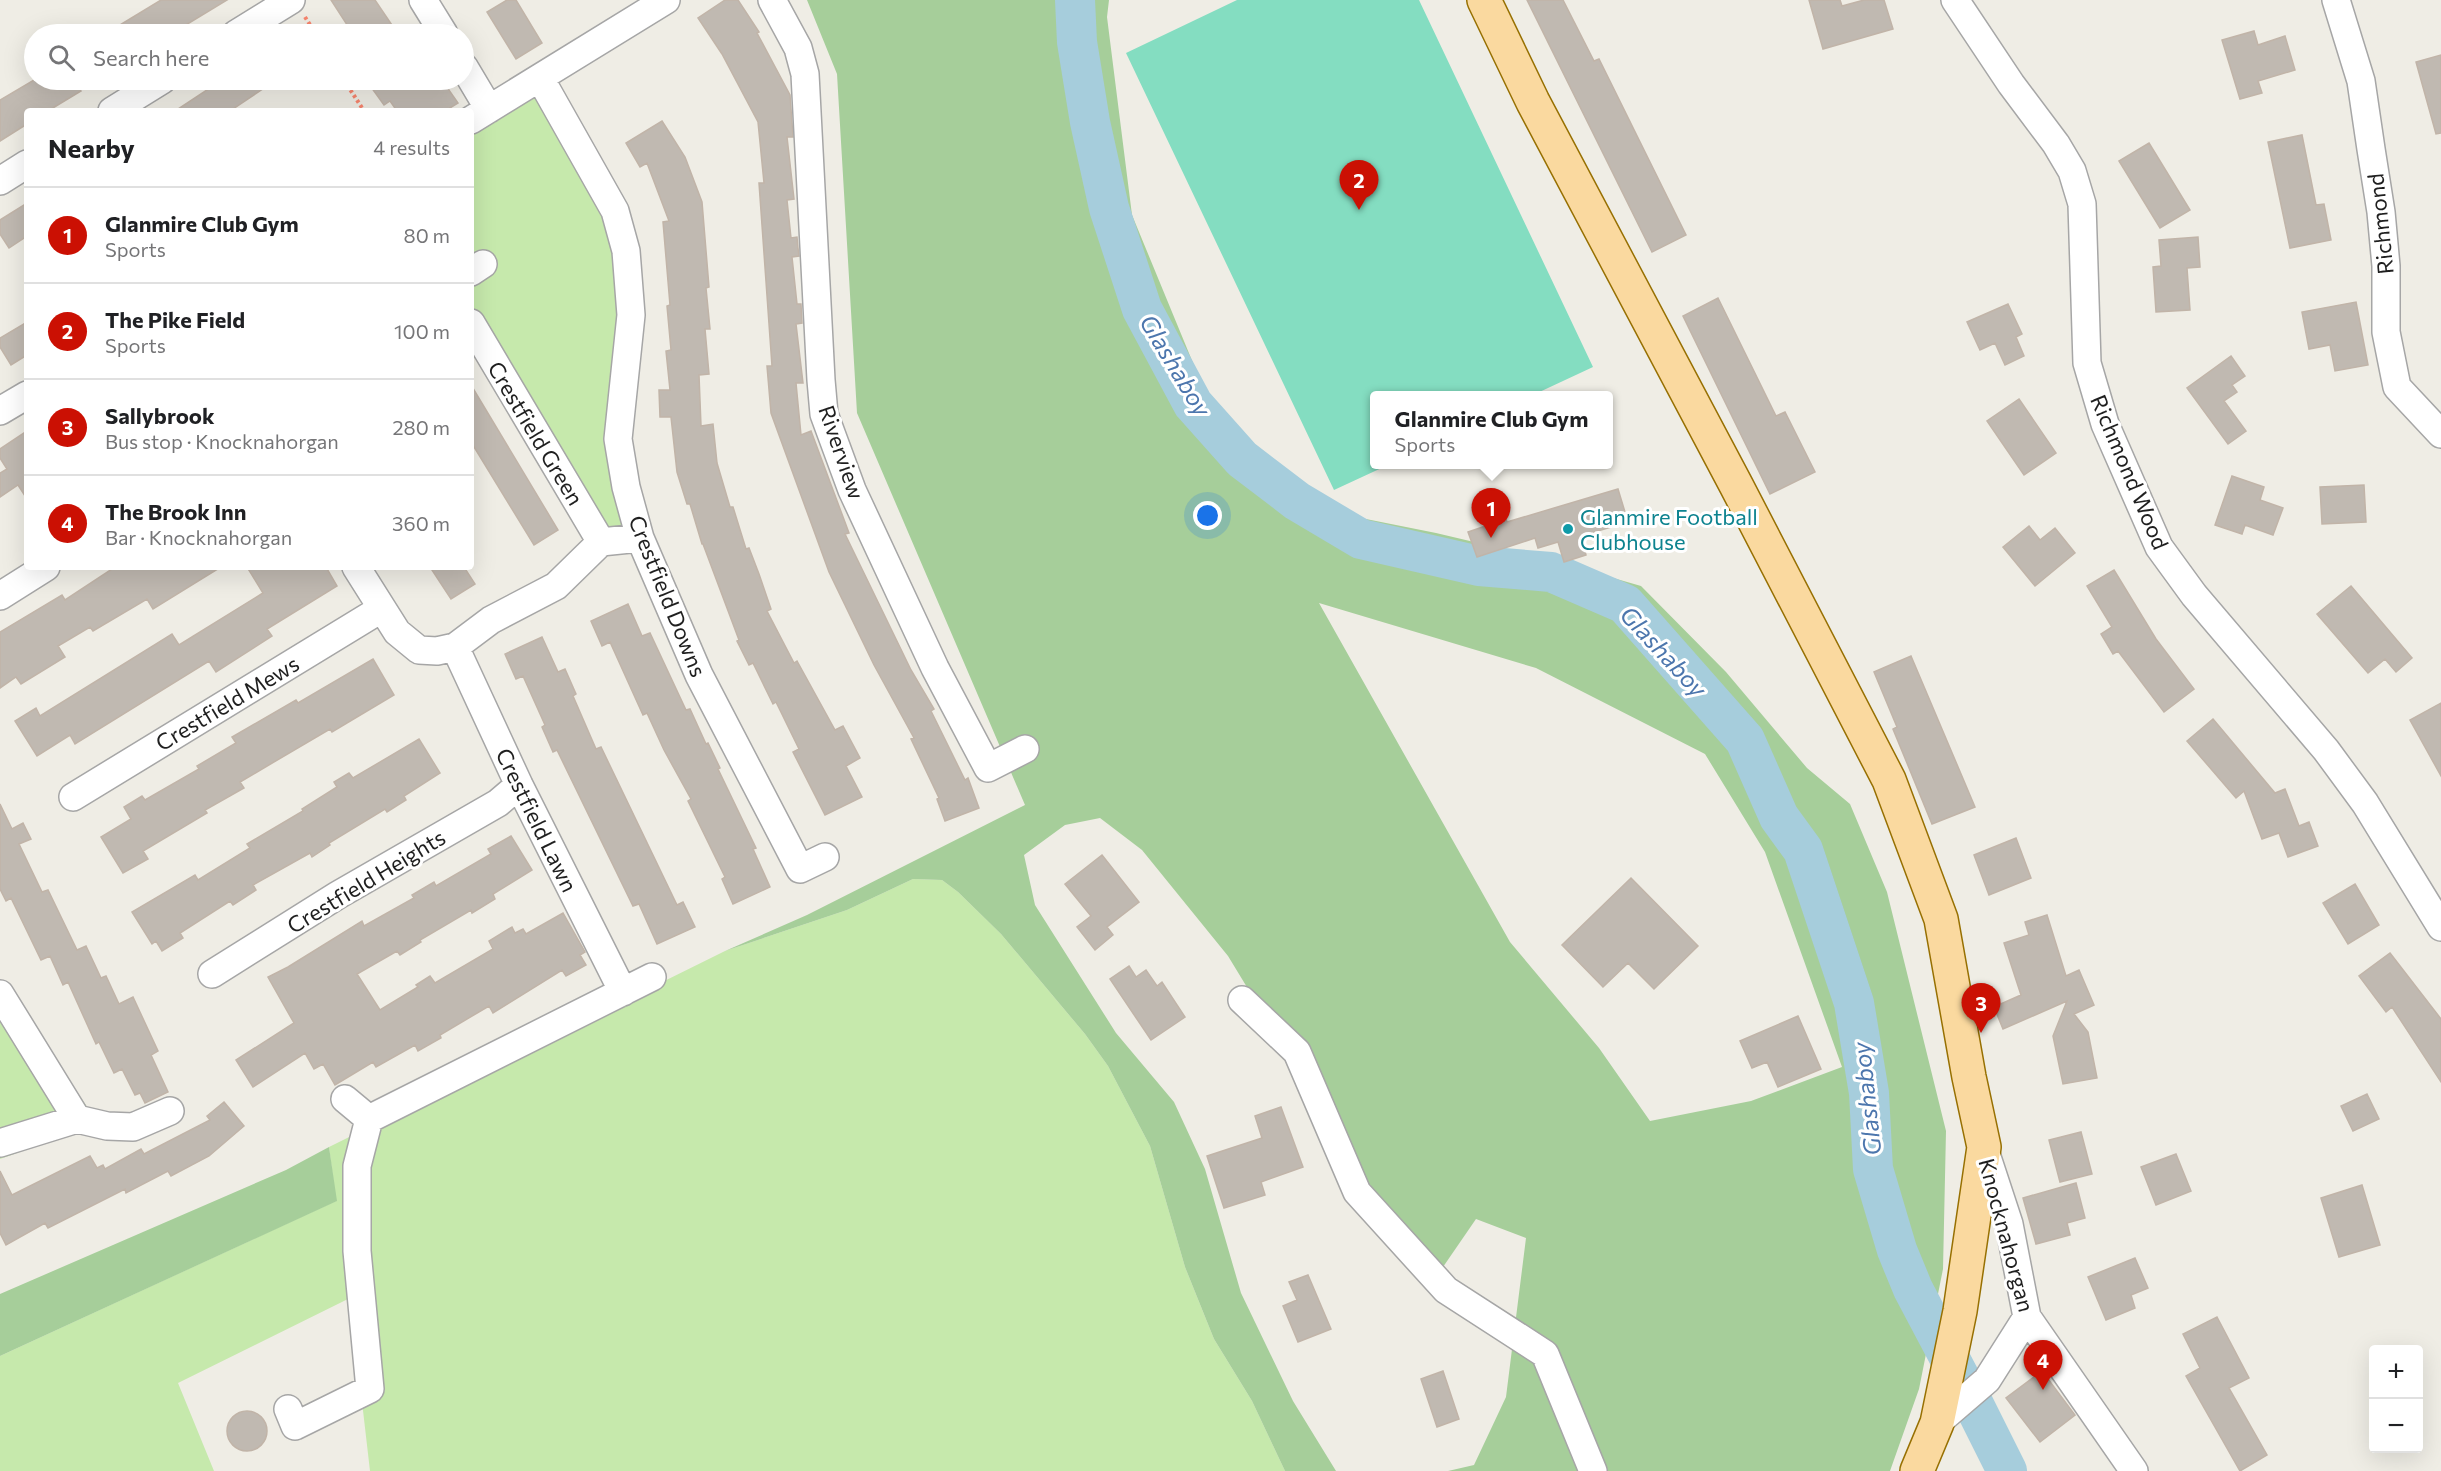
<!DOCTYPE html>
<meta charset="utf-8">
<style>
body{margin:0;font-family:Commissioner,sans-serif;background:#f6f6f6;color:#202124}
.controls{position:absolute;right:18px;bottom:18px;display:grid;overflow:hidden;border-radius:6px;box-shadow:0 6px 24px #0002}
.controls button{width:54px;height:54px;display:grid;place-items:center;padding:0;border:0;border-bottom:2px solid #e0e0e0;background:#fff;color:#202124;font:30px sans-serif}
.you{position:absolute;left:1208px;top:516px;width:21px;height:21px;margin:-15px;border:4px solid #fff;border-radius:50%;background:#1a73e8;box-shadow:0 0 0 9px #1a73e833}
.badge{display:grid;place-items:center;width:39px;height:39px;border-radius:50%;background:#cb1003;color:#fff;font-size:20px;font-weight:700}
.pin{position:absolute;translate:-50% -50px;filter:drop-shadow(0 2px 3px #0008)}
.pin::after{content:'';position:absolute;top:32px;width:21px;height:18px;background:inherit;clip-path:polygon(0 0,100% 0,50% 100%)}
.popup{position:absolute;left:1370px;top:391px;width:243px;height:78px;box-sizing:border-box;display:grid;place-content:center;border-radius:6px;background:#fff;filter:drop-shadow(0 2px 4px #0005);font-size:20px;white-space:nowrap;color:#757577}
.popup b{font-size:22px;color:#202124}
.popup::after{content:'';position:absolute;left:50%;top:100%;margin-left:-12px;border:12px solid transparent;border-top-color:#fff}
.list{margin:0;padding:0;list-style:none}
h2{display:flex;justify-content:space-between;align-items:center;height:78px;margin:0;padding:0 24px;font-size:26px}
h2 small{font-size:20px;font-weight:400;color:#757577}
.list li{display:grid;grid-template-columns:39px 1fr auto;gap:18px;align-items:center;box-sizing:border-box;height:96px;padding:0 24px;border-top:2px solid #e0e0e0}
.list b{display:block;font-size:22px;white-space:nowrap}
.list p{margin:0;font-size:20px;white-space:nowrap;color:#757577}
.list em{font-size:20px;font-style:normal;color:#757577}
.icon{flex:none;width:33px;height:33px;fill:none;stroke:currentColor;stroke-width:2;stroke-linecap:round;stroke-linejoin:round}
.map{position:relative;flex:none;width:2441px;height:1471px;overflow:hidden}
.search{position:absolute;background:#fff;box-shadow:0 6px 24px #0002;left:24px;top:24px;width:450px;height:66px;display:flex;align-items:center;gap:15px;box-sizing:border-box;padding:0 21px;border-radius:33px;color:#757577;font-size:22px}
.panel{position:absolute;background:#fff;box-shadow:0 6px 24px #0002;left:24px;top:108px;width:450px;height:462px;border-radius:6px}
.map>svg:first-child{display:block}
.grass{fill:#c6e9ac}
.forest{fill:#a6ce9a;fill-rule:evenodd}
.pitch{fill:#84ddc1}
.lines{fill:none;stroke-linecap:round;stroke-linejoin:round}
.river{stroke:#a6cddc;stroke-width:40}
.building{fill:#c0b9b1;stroke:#c1b4a8;stroke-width:1.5}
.minor-casing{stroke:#a6a6a6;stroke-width:30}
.major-casing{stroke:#977002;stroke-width:36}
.path{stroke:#f8856e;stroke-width:4;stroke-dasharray:3 3;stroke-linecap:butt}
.minor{stroke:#fff;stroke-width:27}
.major{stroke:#fad99f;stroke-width:33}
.culture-dot{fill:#0f9aa8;stroke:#fff;stroke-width:2}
.labels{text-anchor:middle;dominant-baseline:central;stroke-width:6;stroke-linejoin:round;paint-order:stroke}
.street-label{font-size:22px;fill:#1f1f1f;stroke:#fff}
.culture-label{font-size:22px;fill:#0d838f;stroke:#fff;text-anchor:start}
.water-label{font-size:24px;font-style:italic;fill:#4c76ad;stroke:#fff}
</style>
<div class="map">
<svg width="2441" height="1471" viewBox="0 0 2441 1471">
<rect width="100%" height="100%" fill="#efede5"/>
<path class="grass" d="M 540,78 L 615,211 L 640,538 L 601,542 L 471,314 L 471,121 Z
M 913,879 L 942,880 L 958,892 L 1001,934 L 1085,1034 L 1108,1066 L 1150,1146 L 1185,1267 L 1214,1339 L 1252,1401 L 1285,1471 L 370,1471 L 350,1298 L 178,1383 L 214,1471 L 0,1471 L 0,1356 L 336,1201 L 329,1147 L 725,951 L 847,910 Z
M 0,981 L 99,1124 L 0,1159 Z"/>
<path class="forest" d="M 807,0 L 1109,0 L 1107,17 L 1132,215 L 1212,409 L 1273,469 L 1336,513 L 1436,533 L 1551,560 L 1641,586 L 1726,672 L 1807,768 L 1850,804 L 1887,892 L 1946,1131 L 1943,1269 L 1919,1389 L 1890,1471 L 1448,1471 L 1474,1465 L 1506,1397 L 1526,1238 L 1476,1219 L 1443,1267 L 1392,1252 L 1359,1212 L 1308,1113 L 1284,1048 L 1228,956 L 1142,850 L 1100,818 L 1065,825 L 1024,855 L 1035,905 L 1116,1033 L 1174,1102 L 1205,1169 L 1241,1293 L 1293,1401 L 1336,1471 L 1285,1471 L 1252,1401 L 1214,1339 L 1185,1267 L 1150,1146 L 1108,1066 L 1085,1034 L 1001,934 L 958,892 L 942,880 L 913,879 L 847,910 L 725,951 L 807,915 L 1025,805 L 857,413 L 837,74 ZM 1319,603 L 1536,668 L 1705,754 L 1765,852 L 1842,1067 L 1751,1101 L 1650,1121 L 1599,1048 L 1510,942 Z
M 329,1147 L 337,1201 L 0,1356 L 0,1294 L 286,1170 Z"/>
<path class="pitch" d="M 1237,0 L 1419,0 L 1593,367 L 1533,395 L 1374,396 L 1374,464 L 1388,465 L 1334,490 L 1126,53 Z"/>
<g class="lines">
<path class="river" d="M 1075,0 L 1077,42 L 1090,122 L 1109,208 L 1142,309 L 1193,404 L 1242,459 L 1297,501 L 1361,539 L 1479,566 L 1551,572 L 1625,604 L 1745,740 L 1779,817 L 1803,850 L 1854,1003 L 1869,1093 L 1873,1169 L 1897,1250 L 1913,1289 L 1968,1393 L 2007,1471"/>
</g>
<path class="building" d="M 161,0 L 227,0 L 171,34 L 105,34 Z
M 331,0 L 375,0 L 398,34 L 353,34 Z
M 507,0 L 516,0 L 542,43 L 516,59 L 487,12 Z
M 725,0 L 738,0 L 759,32 L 757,33 L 790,95 L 793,137 L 787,137 L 794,199 L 787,200 L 791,238 L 797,237 L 798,248 L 799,256 L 792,257 L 797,304 L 801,304 L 802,323 L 796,324 L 803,383 L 796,383 L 801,435 L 811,431 L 849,533 L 845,534 L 911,670 L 934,709 L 931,711 L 965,780 L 968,778 L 979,808 L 945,821 L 937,799 L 939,798 L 911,739 L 914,738 L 874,665 L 829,572 L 771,413 L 767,366 L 772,366 L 759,183 L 764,183 L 758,122 L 722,54 L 698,18 Z
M 1527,0 L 1563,0 L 1594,61 L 1599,59 L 1686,235 L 1652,252 Z
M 1809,0 L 1840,0 L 1842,6 L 1864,0 L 1884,0 L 1893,29 L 1823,49 Z
M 2254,31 L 2258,45 L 2285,36 L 2295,70 L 2258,81 L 2262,93 L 2240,99 L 2222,40 Z
M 2441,55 L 2441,133 L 2436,134 L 2416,62 Z
M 34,80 L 74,80 L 81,91 L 48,111 L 27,111 L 27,124 L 0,141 L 0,100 Z
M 222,80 L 276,80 L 230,111 L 175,111 Z
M 366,80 L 442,80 L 458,103 L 445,111 L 397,111 L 390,101 L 384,105 Z
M 662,121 L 685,157 L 702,202 L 709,287 L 706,288 L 710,329 L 705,329 L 709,374 L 699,375 L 701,426 L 713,424 L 717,463 L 730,507 L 733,507 L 746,549 L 749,548 L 759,574 L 771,609 L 767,611 L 794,663 L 797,661 L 835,730 L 843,726 L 860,758 L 846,766 L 862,797 L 825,815 L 793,752 L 799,749 L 776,702 L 773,704 L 753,663 L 749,665 L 737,641 L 739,640 L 703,544 L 702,544 L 690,504 L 687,504 L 677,472 L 671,417 L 660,417 L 659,390 L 670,390 L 666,351 L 671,350 L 667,306 L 670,305 L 663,222 L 669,221 L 647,163 L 640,167 L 626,143 Z
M 2302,135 L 2316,205 L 2324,204 L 2331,240 L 2290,248 L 2268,142 Z
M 2149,143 L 2190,210 L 2160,228 L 2119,161 Z
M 27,203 L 27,236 L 9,248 L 0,234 L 0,220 Z
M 2198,237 L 2200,267 L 2187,268 L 2190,310 L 2156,312 L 2153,267 L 2161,266 L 2159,240 Z
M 1718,298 L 1776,416 L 1785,412 L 1815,472 L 1770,494 L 1683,316 Z
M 2356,302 L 2368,365 L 2335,371 L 2330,345 L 2309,349 L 2302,312 Z
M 2008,304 L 2022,334 L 2016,337 L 2024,356 L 2005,365 L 1995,343 L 1980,350 L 1967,322 Z
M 27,322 L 27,355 L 11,365 L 0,347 L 0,338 Z
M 2231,356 L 2245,376 L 2232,385 L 2237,392 L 2224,401 L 2246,431 L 2228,444 L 2187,388 Z
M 471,385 L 558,530 L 534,545 L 471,442 Z
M 2019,399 L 2056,453 L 2024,475 L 1987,421 Z
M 27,431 L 27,499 L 18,485 L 0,497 L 0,473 L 7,469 L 0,458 L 0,449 Z
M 2232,476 L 2264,487 L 2260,500 L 2283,508 L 2273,535 L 2245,525 L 2242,534 L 2215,525 Z
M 2364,485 L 2366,522 L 2322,524 L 2320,487 Z
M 1618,489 L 1628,522 L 1581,536 L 1586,555 L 1564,562 L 1558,542 L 1538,548 L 1535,538 L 1477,557 L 1468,532 L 1506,519 L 1507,522 Z
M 2029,526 L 2040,540 L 2055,528 L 2075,553 L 2035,586 L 2003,547 Z
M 115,567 L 221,567 L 153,609 L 147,599 L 93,631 L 90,627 L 58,646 L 65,657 L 21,684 L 16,677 L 0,688 L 0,632 L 62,595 L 65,600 Z
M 247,567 L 326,567 L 337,586 L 267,629 L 272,636 L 216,672 L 209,661 L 75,744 L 70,735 L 37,756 L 15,721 L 36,708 L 40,716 L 172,634 L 179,645 L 263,593 Z
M 430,567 L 464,567 L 475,584 L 451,599 Z
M 2114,570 L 2156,639 L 2194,689 L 2164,712 L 2118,651 L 2113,654 L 2101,634 L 2112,627 L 2087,586 Z
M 2351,586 L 2412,658 L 2396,672 L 2385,659 L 2368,673 L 2317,614 Z
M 628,604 L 642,636 L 650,633 L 686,710 L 690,709 L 706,744 L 708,743 L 720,768 L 718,769 L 756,848 L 753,849 L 770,887 L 733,904 L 722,879 L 725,877 L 688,801 L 691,799 L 664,750 L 647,713 L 643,715 L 610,642 L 602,646 L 591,621 Z
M 542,637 L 558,672 L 565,669 L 576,694 L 573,696 L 596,749 L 601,747 L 677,905 L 683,902 L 695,927 L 657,944 L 639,904 L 633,906 L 557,750 L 553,752 L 542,727 L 545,725 L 523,676 L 516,679 L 505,654 Z
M 1911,656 L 1975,807 L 1932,824 L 1893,729 L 1897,727 L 1874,672 Z
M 373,659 L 394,695 L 332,732 L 330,729 L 240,782 L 244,788 L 205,810 L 207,813 L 143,851 L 148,859 L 123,873 L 101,837 L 131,819 L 124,807 L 142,796 L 145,800 L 199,769 L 197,766 L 236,743 L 232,737 L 296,700 L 298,703 Z
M 2441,703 L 2441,776 L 2410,720 Z
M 2213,719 L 2275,793 L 2285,789 L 2299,826 L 2309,822 L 2318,846 L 2288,857 L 2279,833 L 2262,839 L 2244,791 L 2236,798 L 2187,741 Z
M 419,739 L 440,773 L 404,796 L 406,800 L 387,812 L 385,809 L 329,843 L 330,845 L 312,857 L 310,853 L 253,885 L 256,890 L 233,905 L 230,901 L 180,933 L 183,938 L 162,951 L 156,941 L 152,944 L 132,912 L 195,875 L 198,880 L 250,848 L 247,844 L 303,811 L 302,809 L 337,787 L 334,782 L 349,773 L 353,778 Z
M 0,804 L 12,829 L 23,823 L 31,839 L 19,844 L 42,892 L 48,890 L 77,950 L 86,946 L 101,978 L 106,976 L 119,1004 L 133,997 L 158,1051 L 151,1055 L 168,1092 L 145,1103 L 140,1093 L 135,1095 L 122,1069 L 114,1073 L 99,1042 L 96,1044 L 68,982 L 63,985 L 50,956 L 41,960 L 11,898 L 6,901 L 0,889 Z
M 511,836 L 532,870 L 493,894 L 495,899 L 472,913 L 471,910 L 420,940 L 421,942 L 400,955 L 397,951 L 357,974 L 380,1010 L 418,987 L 416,985 L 430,976 L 435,983 L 493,949 L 489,941 L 512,927 L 515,933 L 523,929 L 526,934 L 563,913 L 585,952 L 580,955 L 586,965 L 566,976 L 562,970 L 493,1013 L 489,1006 L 440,1035 L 441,1038 L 418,1051 L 415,1045 L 376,1067 L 373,1062 L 335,1085 L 323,1064 L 314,1069 L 305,1053 L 253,1087 L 236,1060 L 294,1023 L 268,977 L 288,967 L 362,921 L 364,926 L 414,898 L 412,895 L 434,882 L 436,886 L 491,854 L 488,849 Z
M 2016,838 L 2031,878 L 1989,895 L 1974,855 Z
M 1102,855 L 1139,902 L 1107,927 L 1113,935 L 1095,950 L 1077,927 L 1091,916 L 1065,884 Z
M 1631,878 L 1698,946 L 1654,989 L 1628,963 L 1603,987 L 1562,945 Z
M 2355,884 L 2379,925 L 2348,944 L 2323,903 Z
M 2047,915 L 2066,976 L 2079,970 L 2094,1005 L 2074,1014 L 2088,1032 L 2097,1078 L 2063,1084 L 2053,1036 L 2067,1001 L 2003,1029 L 1994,1007 L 2021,995 L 2004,943 L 2029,935 L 2025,922 Z
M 2390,953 L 2441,1019 L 2441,1082 L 2392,1007 L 2386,1012 L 2359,976 Z
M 1129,966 L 1136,977 L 1146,970 L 1157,986 L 1162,982 L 1185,1017 L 1151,1040 L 1110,979 Z
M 1798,1016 L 1821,1069 L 1778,1087 L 1767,1062 L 1752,1068 L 1740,1041 Z
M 2367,1094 L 2379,1119 L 2353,1131 L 2341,1106 Z
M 224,1102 L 244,1126 L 209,1156 L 171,1176 L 168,1171 L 126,1193 L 125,1189 L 48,1228 L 45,1223 L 6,1245 L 0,1233 L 0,1171 L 12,1195 L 90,1156 L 97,1168 L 103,1165 L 105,1169 L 141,1149 L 144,1154 L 210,1120 L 207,1116 Z
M 1281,1107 L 1303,1167 L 1261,1182 L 1265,1195 L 1224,1208 L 1207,1156 L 1262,1138 L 1255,1116 Z
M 2081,1132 L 2092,1174 L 2060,1182 L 2049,1140 Z
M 2176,1154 L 2191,1191 L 2156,1205 L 2141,1167 Z
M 2076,1183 L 2085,1218 L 2067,1223 L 2070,1235 L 2036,1244 L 2023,1198 Z
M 2362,1185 L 2380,1245 L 2339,1257 L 2321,1198 Z
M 2135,1258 L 2148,1288 L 2131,1295 L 2135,1308 L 2106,1320 L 2088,1277 Z
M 1308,1275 L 1331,1329 L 1298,1342 L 1283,1306 L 1297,1300 L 1289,1282 Z
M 2217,1317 L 2249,1378 L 2229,1388 L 2267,1455 L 2240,1471 L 2186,1376 L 2200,1368 L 2183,1334 Z
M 1443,1371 L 1459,1419 L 1437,1427 L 1421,1379 Z
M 2042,1371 L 2075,1415 L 2040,1442 L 2006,1398 Z
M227 1431a20 20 0 1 1 40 0a20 20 0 1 1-40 0Z"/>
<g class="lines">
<defs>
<path id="minor" d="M 423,0 L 444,34
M 772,0 L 798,48 L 805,74 L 821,380 L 824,414 L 852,490 L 935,668 L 988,768 L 1025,749
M 1955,0 L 2011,84 L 2056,144 L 2072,171 L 2082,204 L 2087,363 L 2105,424 L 2159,547 L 2194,595 L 2326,750 L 2365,803 L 2441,927
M 2336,0 L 2361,81 L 2371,149 L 2381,212 L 2386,266 L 2386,332 L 2397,387 L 2441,434
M 236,34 L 291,0
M 464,67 L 489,109
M 540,78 L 615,211 L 626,251 L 631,315 L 618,439 L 626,487 L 640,538 L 699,675 L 800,869 L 825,857
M 112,111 L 162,80
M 471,120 L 666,0
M 0,181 L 27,164
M 471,272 L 483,264
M 471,323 L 601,542
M 0,411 L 27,395
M 356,567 L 397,632 L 419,650 L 437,651 L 455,647 L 491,620 L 556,586 L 601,542 L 640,538
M 0,596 L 46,567
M 455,647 L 519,785 L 623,992
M 73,797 L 381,609
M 212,974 L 338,895 L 498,803 L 519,785
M 0,994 L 77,1119
M 1242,1000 L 1297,1052 L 1357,1192 L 1446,1290 L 1545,1354 L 1593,1471
M 345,1099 L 369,1119 L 652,977
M 0,1143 L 77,1119 L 107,1126 L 133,1127 L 170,1111
M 1984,1148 L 2009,1224 L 2027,1317 L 2134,1471
M 288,1409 L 295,1426 L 370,1389 L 357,1251 L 357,1166 L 369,1119
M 1937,1423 L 1987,1380 L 2027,1317"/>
<path id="major" d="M 1484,0 L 1533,102 L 1736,485 L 1889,780 L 1941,919 L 1969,1077 L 1984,1147 L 1960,1311 L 1937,1423 L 1917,1471"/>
</defs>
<use href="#minor" class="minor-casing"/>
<use href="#major" class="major-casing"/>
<path class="path" d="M 305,17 L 316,34
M 344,80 L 364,111"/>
<use href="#minor" class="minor"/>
<use href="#major" class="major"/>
</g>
<circle class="culture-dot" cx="1568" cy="529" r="6"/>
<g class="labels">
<g class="street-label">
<text transform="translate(2380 224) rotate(-96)">Richmond</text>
<text transform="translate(536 433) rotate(59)">Crestfield Green</text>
<text transform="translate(842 452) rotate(71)">Riverview</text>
<text transform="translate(2130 472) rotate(67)">Richmond Wood</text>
<text transform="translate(668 596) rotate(68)">Crestfield Downs</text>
<text transform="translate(227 703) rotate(-31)">Crestfield Mews</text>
<text transform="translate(537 820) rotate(64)">Crestfield Lawn</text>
<text transform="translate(366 881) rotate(-31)">Crestfield Heights</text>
<text transform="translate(2007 1235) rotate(75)">Knocknahorgan</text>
</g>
<g class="culture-label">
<text x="1580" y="516">Glanmire Football<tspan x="1580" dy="25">Clubhouse</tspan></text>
</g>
<g class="water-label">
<text transform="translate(1176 365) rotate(59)">Glashaboy</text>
<text transform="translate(1664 651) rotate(47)">Glashaboy</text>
<text transform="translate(1866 1099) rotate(-96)">Glashaboy</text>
</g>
</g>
</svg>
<div class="controls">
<button>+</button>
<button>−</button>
</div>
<div class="you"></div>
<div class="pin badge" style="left:1491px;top:538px">1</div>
<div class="popup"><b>Glanmire Club Gym</b>Sports</div>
<div class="pin badge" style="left:1359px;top:210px">2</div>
<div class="pin badge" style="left:1981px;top:1033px">3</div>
<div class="pin badge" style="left:2043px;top:1390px">4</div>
<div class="search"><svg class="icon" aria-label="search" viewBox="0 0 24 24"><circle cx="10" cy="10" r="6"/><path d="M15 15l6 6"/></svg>Search here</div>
<section class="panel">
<h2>Nearby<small>4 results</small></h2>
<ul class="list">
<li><span class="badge">1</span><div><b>Glanmire Club Gym</b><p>Sports</p></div><em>80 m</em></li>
<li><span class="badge">2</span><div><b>The Pike Field</b><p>Sports</p></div><em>100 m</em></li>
<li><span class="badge">3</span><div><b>Sallybrook</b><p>Bus stop · Knocknahorgan</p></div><em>280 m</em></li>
<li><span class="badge">4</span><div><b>The Brook Inn</b><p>Bar · Knocknahorgan</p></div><em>360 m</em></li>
</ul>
</section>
</div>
